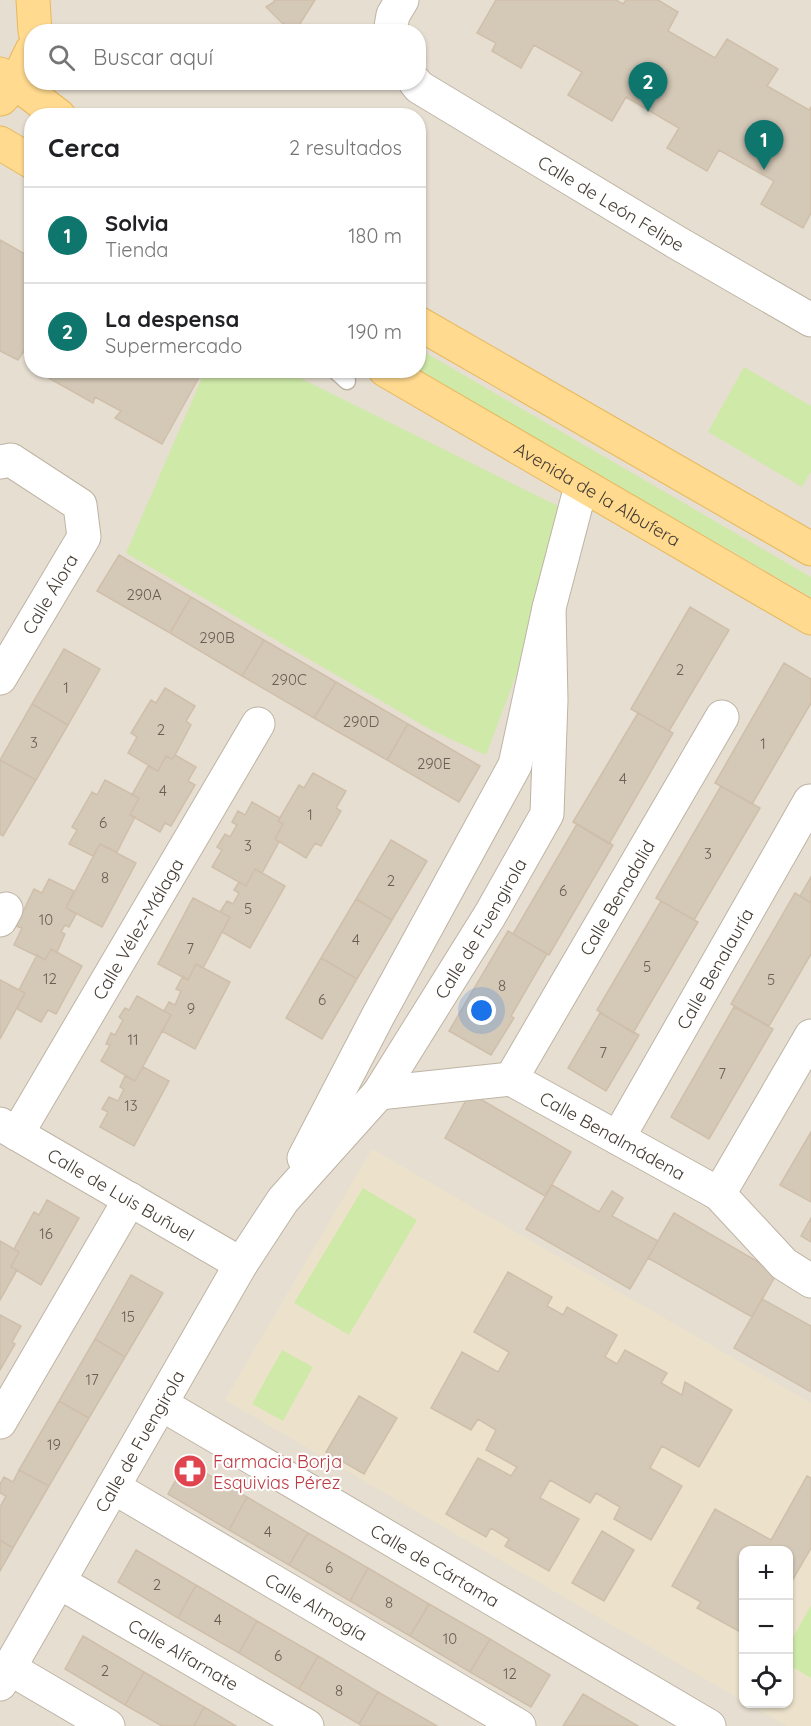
<!DOCTYPE html>
<html lang="es">
<meta charset="utf-8">
<style>
body{margin:0;font-family:Quicksand,sans-serif;background:#f2f2f2;color:#202124}
.controls{position:absolute;right:18px;bottom:18px;display:grid;overflow:hidden;border-radius:12px;box-shadow:0 2px 4px #0004}
.controls button{width:54px;height:54px;display:grid;place-items:center;padding:0;border:0;border-bottom:2px solid #e0e0e0;background:#fff;color:#202124;font:30px sans-serif}
.you{position:absolute;left:482px;top:1011px;width:21px;height:21px;margin:-15px;border:4px solid #fff;border-radius:50%;background:#1a73e8;box-shadow:0 0 0 9px #1a73e833}
.badge{display:grid;place-items:center;width:39px;height:39px;border-radius:50%;background:#0f766e;color:#fff;font-size:20px;font-weight:700}
.pin{position:absolute;translate:-50% -50px;filter:drop-shadow(0 2px 3px #0008)}
.pin::after{content:'';position:absolute;top:32px;width:21px;height:18px;background:inherit;clip-path:polygon(0 0,100% 0,50% 100%)}
.list{margin:0;padding:0;list-style:none}
h2{display:flex;justify-content:space-between;align-items:center;height:78px;margin:0;padding:0 24px;font-size:26px}
h2 small{font-size:20px;font-weight:400;color:#757577}
.list li{display:grid;grid-template-columns:39px 1fr auto;gap:18px;align-items:center;box-sizing:border-box;height:96px;padding:0 24px;border-top:2px solid #e0e0e0}
.list b{display:block;font-size:22px;white-space:nowrap}
.list p{margin:0;font-size:20px;white-space:nowrap;color:#757577}
.list em{font-size:20px;font-style:normal;color:#757577}
.icon{flex:none;width:33px;height:33px;fill:none;stroke:currentColor;stroke-width:2;stroke-linecap:round;stroke-linejoin:round}
.map{position:relative;flex:none;width:811px;height:1726px;overflow:hidden}
.search{position:absolute;background:#fff;box-shadow:0 2px 4px #0004;left:24px;top:24px;width:402px;height:66px;display:flex;align-items:center;gap:15px;box-sizing:border-box;padding:0 21px;border-radius:24px;color:#757577;font-size:22px}
.panel{position:absolute;background:#fff;box-shadow:0 2px 4px #0004;left:24px;top:108px;width:402px;height:270px;border-radius:24px}
.map>svg:first-child{display:block}
.residential{fill:#e6ded0;fill-rule:evenodd}
.education{fill:#ece2cb}
.green{fill:#cfe9a9}
.building{fill:#d4c8b7;stroke:#cfbfaa;stroke-width:1.5}
.lines{fill:none;stroke-linecap:round;stroke-linejoin:round}
.lane-casing{stroke:#beb4a5;stroke-width:19}
.street-casing{stroke:#beb4a5;stroke-width:35}
.primary-casing{stroke:#e8b85a;stroke-width:35}
.lane{stroke:#fff;stroke-width:16}
.street{stroke:#fff;stroke-width:33}
.primary{stroke:#ffda8f;stroke-width:33}
.labels{text-anchor:middle;dominant-baseline:central;stroke-width:4.5;stroke-linejoin:round;paint-order:stroke}
.number-label{font-size:15px;fill:#685f54}
.street-label{font-size:18px;fill:#443c33;stroke:#fff}
.health-label{font-size:18px;fill:#be3a42;stroke:#fff;text-anchor:start}
</style>
<div class="map">
<svg width="811" height="1726" viewBox="0 0 811 1726">
<rect width="100%" height="100%" fill="#f2ede2"/>
<path class="residential" d="M 0,0 L 811,0 L 811,1726 L 0,1726 ZM 32,32 L 418,32 L 418,82 L 32,82 ZM 32,116 L 418,116 L 418,370 L 32,370 ZM 744,1550 L 788,1550 L 788,1704 L 744,1704 Z"/>
<path class="education" d="M 372,1149 L 811,1403 L 811,1726 L 787,1726 L 749,1704 L 788,1704 L 788,1550 L 744,1550 L 743,1701 L 225,1400 Z"/>
<path class="green" d="M 419,349 L 811,577 L 811,597 L 418,371 Z
M 744,367 L 811,406 L 811,472 L 802,487 L 708,432 Z
M 205,371 L 286,371 L 558,506 L 522,659 L 486,755 L 433,731 L 126,553 Z
M 363,1188 L 417,1220 L 349,1335 L 294,1303 Z
M 282,1350 L 313,1367 L 283,1421 L 252,1404 Z
M 811,1605 L 811,1678 L 789,1665 L 789,1645 Z"/>
<path class="building" d="M 274,0 L 315,0 L 296,30 L 282,23 L 266,7 L 274,2 Z
M 496,0 L 616,0 L 623,4 L 626,0 L 658,0 L 678,12 L 668,31 L 715,58 L 727,39 L 778,69 L 767,86 L 809,110 L 811,107 L 811,213 L 803,228 L 761,204 L 774,181 L 719,150 L 707,171 L 667,148 L 679,128 L 626,97 L 612,121 L 568,95 L 582,72 L 534,45 L 521,68 L 492,51 L 496,43 L 477,33 Z
M 0,240 L 32,258 L 32,356 L 24,351 L 18,360 L 0,351 Z
M 49,370 L 203,370 L 162,444 L 115,418 L 121,411 L 95,397 L 93,403 L 45,376 Z
M 119,555 L 191,597 L 170,633 L 97,591 Z
M 191,597 L 264,640 L 242,676 L 170,633 Z
M 690,607 L 729,630 L 669,731 L 631,709 Z
M 264,640 L 336,682 L 314,718 L 242,676 Z
M 64,649 L 100,669 L 68,725 L 32,704 Z
M 784,663 L 811,679 L 811,703 L 752,804 L 715,783 Z
M 336,682 L 408,724 L 387,760 L 314,718 Z
M 165,688 L 195,706 L 186,721 L 191,725 L 175,755 L 172,759 L 166,756 L 158,771 L 128,753 L 137,737 L 131,733 L 151,700 L 156,703 Z
M 32,704 L 68,725 L 36,780 L 0,760 Z
M 638,713 L 673,733 L 609,844 L 573,822 Z
M 408,724 L 480,766 L 459,802 L 387,760 Z
M 175,755 L 196,767 L 188,781 L 195,785 L 171,826 L 165,823 L 160,832 L 130,815 L 139,798 L 132,795 L 148,766 L 158,771 L 166,756 L 172,759 Z
M 0,760 L 36,780 L 3,836 L 0,834 Z
M 313,773 L 346,791 L 336,808 L 341,811 L 321,846 L 315,843 L 306,858 L 275,839 L 283,824 L 278,821 L 299,785 L 304,788 Z
M 105,780 L 139,798 L 130,815 L 135,817 L 117,852 L 100,844 L 93,856 L 69,844 L 77,830 L 72,827 L 92,792 L 97,795 Z
M 721,786 L 760,808 L 694,920 L 656,898 Z
M 252,802 L 280,818 L 278,821 L 283,824 L 275,839 L 279,842 L 262,873 L 255,869 L 246,886 L 212,867 L 222,850 L 217,847 L 225,834 L 230,837 L 237,825 L 232,822 L 238,811 L 245,815 Z
M 577,824 L 613,845 L 549,955 L 513,934 Z
M 391,840 L 427,861 L 392,920 L 356,899 Z
M 100,844 L 136,863 L 102,927 L 66,908 Z
M 255,869 L 285,886 L 250,948 L 222,932 L 230,917 L 220,912 L 227,901 L 233,904 L 239,893 L 234,890 L 239,882 L 246,886 Z
M 811,877 L 811,903 L 800,896 Z
M 49,879 L 74,891 L 66,908 L 76,914 L 69,927 L 65,925 L 61,932 L 65,934 L 57,952 L 51,949 L 45,960 L 14,945 L 22,928 L 16,926 L 34,889 L 42,893 Z
M 795,893 L 811,903 L 811,954 L 769,1026 L 731,1004 Z
M 193,898 L 230,917 L 203,968 L 196,964 L 188,980 L 158,964 Z
M 356,899 L 392,920 L 357,979 L 321,958 Z
M 661,901 L 698,922 L 633,1033 L 597,1010 Z
M 508,931 L 547,954 L 511,1016 L 514,1018 L 491,1055 L 449,1031 Z
M 51,949 L 82,966 L 56,1014 L 48,1010 L 41,1022 L 17,1009 L 25,993 L 19,990 L 37,955 L 45,960 Z
M 321,958 L 357,979 L 322,1039 L 286,1018 Z
M 196,964 L 230,982 L 195,1049 L 162,1031 L 171,1015 L 164,1011 L 169,1002 L 175,1005 L 181,991 L 176,989 L 183,976 L 188,980 Z
M 0,980 L 25,993 L 0,1039 Z
M 137,996 L 171,1015 L 135,1081 L 101,1061 L 110,1045 L 106,1044 L 111,1033 L 115,1035 L 123,1020 L 119,1017 L 125,1008 L 129,1010 Z
M 734,1007 L 773,1029 L 709,1139 L 671,1117 Z
M 600,1013 L 639,1035 L 606,1091 L 568,1068 Z
M 143,1067 L 169,1081 L 134,1146 L 100,1127 L 108,1112 L 102,1109 L 109,1097 L 118,1101 L 124,1089 L 120,1087 L 125,1076 L 135,1081 Z
M 470,1093 L 571,1152 L 545,1196 L 445,1138 Z
M 811,1132 L 811,1202 L 780,1185 Z
M 552,1185 L 599,1212 L 612,1191 L 623,1198 L 612,1216 L 658,1241 L 630,1289 L 526,1229 Z
M 47,1200 L 79,1218 L 41,1285 L 11,1267 L 19,1252 L 14,1249 L 34,1212 L 39,1215 Z
M 674,1213 L 777,1273 L 752,1317 L 648,1258 Z
M 811,1218 L 811,1242 L 801,1236 Z
M 0,1241 L 19,1252 L 11,1267 L 17,1270 L 0,1300 Z
M 508,1272 L 552,1297 L 547,1306 L 563,1315 L 567,1307 L 617,1335 L 605,1357 L 617,1364 L 625,1350 L 667,1373 L 661,1383 L 682,1395 L 685,1382 L 732,1410 L 699,1467 L 662,1446 L 650,1468 L 682,1486 L 651,1540 L 614,1519 L 620,1507 L 596,1493 L 590,1503 L 550,1480 L 540,1498 L 579,1519 L 549,1571 L 505,1546 L 509,1539 L 491,1528 L 486,1537 L 446,1514 L 478,1458 L 511,1476 L 517,1467 L 486,1450 L 496,1430 L 478,1419 L 471,1430 L 431,1408 L 462,1352 L 498,1372 L 509,1352 L 474,1332 Z
M 131,1275 L 163,1293 L 125,1357 L 95,1339 Z
M 762,1299 L 811,1326 L 811,1392 L 734,1348 Z
M 0,1315 L 21,1326 L 12,1342 L 15,1344 L 0,1370 Z
M 95,1339 L 125,1357 L 89,1418 L 59,1401 Z
M 359,1396 L 397,1418 L 364,1474 L 326,1452 Z
M 59,1401 L 89,1418 L 49,1486 L 19,1470 Z
M 186,1462 L 247,1497 L 229,1530 L 168,1494 Z
M 19,1470 L 49,1486 L 13,1548 L 0,1540 L 0,1507 L 6,1496 L 0,1493 L 0,1484 L 4,1477 L 13,1482 Z
M 807,1476 L 811,1478 L 811,1548 L 788,1588 L 788,1550 L 744,1550 L 744,1634 L 697,1608 L 701,1602 L 672,1586 L 715,1509 L 771,1540 Z
M 247,1497 L 308,1533 L 289,1565 L 229,1530 Z
M 602,1531 L 634,1550 L 604,1601 L 572,1583 Z
M 308,1533 L 368,1568 L 350,1601 L 289,1565 Z
M 0,1540 L 13,1548 L 0,1571 Z
M 136,1550 L 196,1585 L 178,1618 L 118,1582 Z
M 368,1568 L 429,1604 L 410,1636 L 350,1601 Z
M 196,1585 L 257,1621 L 239,1653 L 178,1618 Z
M 429,1604 L 490,1639 L 470,1672 L 410,1636 Z
M 257,1621 L 318,1656 L 299,1689 L 239,1653 Z
M 83,1636 L 144,1672 L 125,1705 L 65,1669 Z
M 490,1639 L 550,1675 L 531,1707 L 470,1672 Z
M 318,1656 L 378,1692 L 359,1724 L 299,1689 Z
M 144,1672 L 204,1707 L 194,1726 L 162,1726 L 125,1705 Z
M 378,1692 L 437,1726 L 362,1726 L 359,1724 Z
M 583,1694 L 638,1726 L 563,1726 Z
M 204,1707 L 236,1726 L 194,1726 Z"/>
<g class="lines">
<defs>
<path id="lane" d="M 335,370 L 347,381"/>
<g id="street">
<path d="M 390,32 L 393,15 L 402,0"/>
<path id="s1" d="M 415,82 L 419,87 L 676,242 L 811,320"/>
<path d="M 0,462 L 11,460 L 80,505 L 84,537 L 0,678"/>
<path d="M 0,920 L 6,909"/>
<path id="s2" d="M 511,1079 L 722,717"/>
<path id="s3" d="M 379,1093 L 511,1079 L 719,1194 L 784,1264 L 811,1281"/>
<path id="s4" d="M 0,1124 L 241,1264"/>
<path id="s5" d="M 17,1134 L 258,724"/>
<path id="s6" d="M 618,1138 L 810,801"/>
<path d="M 304,1158 L 379,1014 L 515,765 L 549,608 L 581,486"/>
<path d="M 719,1194 L 811,1036"/>
<path id="s7" d="M 161,1404 L 709,1726"/>
<path d="M 0,1422 L 130,1199"/>
<path id="s8" d="M 113,1487 L 519,1726"/>
<path id="s9" d="M 59,1582 L 307,1726"/>
<path d="M 9,1668 L 108,1726"/>
<path id="s10" d="M 0,1684 L 241,1264 L 283,1200 L 379,1093 L 490,915 L 547,814 L 551,700 L 549,608"/>
</g>
<g id="primary">
<path d="M 33,0 L 35,32"/>
<path d="M 0,74 L 16,83 L 59,116"/>
<path d="M 1,99 L 16,83 L 32,50"/>
<path d="M 0,143 L 32,162"/>
<path d="M 418,323 L 811,549"/>
<path id="s11" d="M 385,370 L 811,618"/>
</g>
</defs>
<use href="#lane" class="lane-casing"/>
<use href="#street" class="street-casing"/>
<use href="#primary" class="primary-casing"/>
<use href="#lane" class="lane"/>
<use href="#street" class="street"/>
<use href="#primary" class="primary"/>
</g>
<defs>
<symbol id="pharmacy-disc" viewBox="-11 -11 22 22"><circle r="9.5" fill="#e0444e" stroke="#fff"/><path d="M-2-6h4v4h4v4h-4v4h-4v-4h-4v-4h4Z" fill="#fff"/></symbol>
</defs>
<g fill-rule="evenodd">
<use href="#pharmacy-disc" x="171" y="1452" width="38" height="38"/>
</g>
<g class="labels">
<g class="number-label">
<text x="144" y="594">290A</text>
<text x="217" y="637">290B</text>
<text x="680" y="669">2</text>
<text x="289" y="679">290C</text>
<text x="66" y="687">1</text>
<text x="361" y="721">290D</text>
<text x="161" y="729">2</text>
<text x="34" y="742">3</text>
<text x="763" y="743">1</text>
<text x="434" y="763">290E</text>
<text x="623" y="778">4</text>
<text x="163" y="790">4</text>
<text x="310" y="814">1</text>
<text x="103" y="822">6</text>
<text x="248" y="845">3</text>
<text x="708" y="853">3</text>
<text x="105" y="877">8</text>
<text x="391" y="880">2</text>
<text x="563" y="890">6</text>
<text x="248" y="908">5</text>
<text x="46" y="919">10</text>
<text x="356" y="939">4</text>
<text x="190" y="948">7</text>
<text x="647" y="966">5</text>
<text x="50" y="978">12</text>
<text x="771" y="979">5</text>
<text x="502" y="985">8</text>
<text x="322" y="999">6</text>
<text x="191" y="1008">9</text>
<text x="133" y="1039">11</text>
<text x="603" y="1052">7</text>
<text x="722" y="1073">7</text>
<text x="131" y="1105">13</text>
<text x="46" y="1233">16</text>
<text x="128" y="1316">15</text>
<text x="92" y="1379">17</text>
<text x="54" y="1444">19</text>
<text x="268" y="1531">4</text>
<text x="329" y="1567">6</text>
<text x="157" y="1584">2</text>
<text x="389" y="1602">8</text>
<text x="218" y="1619">4</text>
<text x="450" y="1638">10</text>
<text x="278" y="1655">6</text>
<text x="105" y="1670">2</text>
<text x="510" y="1673">12</text>
<text x="339" y="1690">8</text>
</g>
<g class="street-label">
<text stroke="none"><textPath href="#s1" startOffset="231">Calle de León Felipe</textPath></text>
<text stroke="none"><textPath href="#s11" startOffset="246">Avenida de la Albufera</textPath></text>
<text transform="translate(50 594) rotate(-59)">Calle Álora</text>
<text stroke="none"><textPath href="#s2" startOffset="210">Calle Benadalid</textPath></text>
<text stroke="none"><textPath href="#s10" startOffset="898">Calle de Fuengirola</textPath></text>
<text stroke="none"><textPath href="#s5" startOffset="238">Calle Vélez-Málaga</textPath></text>
<text stroke="none"><textPath href="#s6" startOffset="195">Calle Benalauría</textPath></text>
<text stroke="none"><textPath href="#s3" startOffset="249">Calle Benalmádena</textPath></text>
<text stroke="none"><textPath href="#s4" startOffset="140">Calle de Luis Buñuel</textPath></text>
<text stroke="none"><textPath href="#s10" startOffset="280">Calle de Fuengirola</textPath></text>
<text stroke="none"><textPath href="#s7" startOffset="318">Calle de Cártama</textPath></text>
<text stroke="none"><textPath href="#s8" startOffset="236">Calle Almogía</textPath></text>
<text stroke="none"><textPath href="#s9" startOffset="144">Calle Alfarnate</textPath></text>
</g>
<g class="health-label">
<text x="213" y="1461">Farmacia Borja<tspan x="213" dy="21">Esquivias Pérez</tspan></text>
</g>
</g>
</svg>
<div class="controls">
<button>+</button>
<button>−</button>
<button><svg class="icon" aria-label="locate" viewBox="0 0 24 24"><circle cx="12" cy="12" r="6"/><path d="M12 2v4M12 18v4M2 12h4M18 12h4"/></svg></button>
</div>
<div class="you"></div>
<div class="pin badge" style="left:764px;top:170px">1</div>
<div class="pin badge" style="left:648px;top:112px">2</div>
<div class="search"><svg class="icon" aria-label="search" viewBox="0 0 24 24"><circle cx="10" cy="10" r="6"/><path d="M15 15l6 6"/></svg>Buscar aquí</div>
<section class="panel">
<h2>Cerca<small>2 resultados</small></h2>
<ul class="list">
<li><span class="badge">1</span><div><b>Solvia</b><p>Tienda</p></div><em>180 m</em></li>
<li><span class="badge">2</span><div><b>La despensa</b><p>Supermercado</p></div><em>190 m</em></li>
</ul>
</section>
</div>
